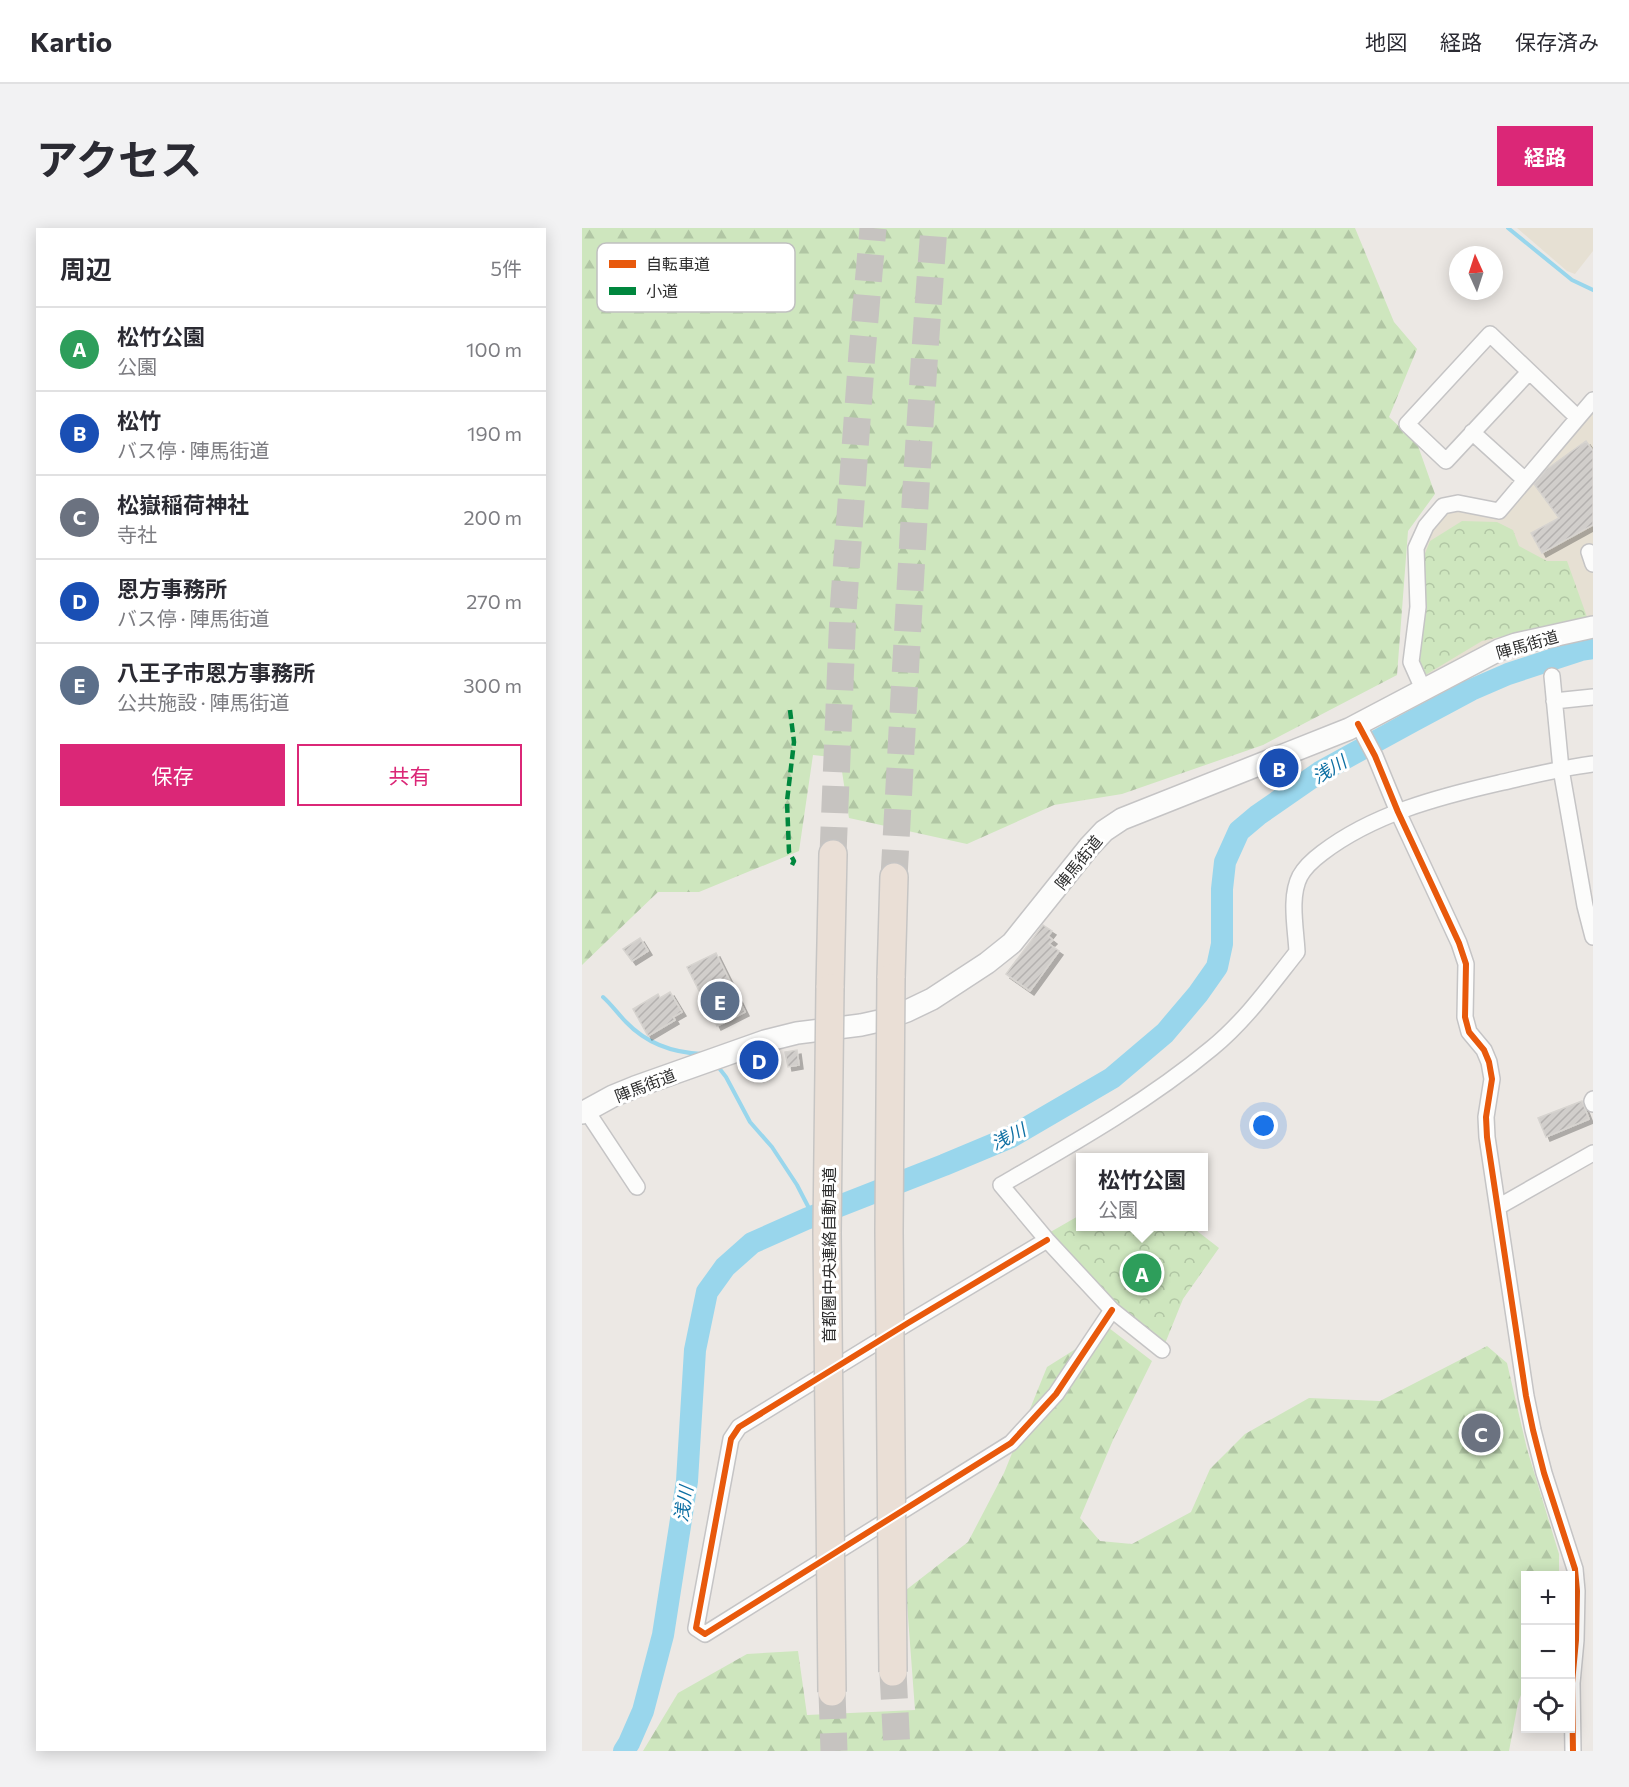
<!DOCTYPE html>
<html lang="ja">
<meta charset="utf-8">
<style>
body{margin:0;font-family:Commissioner,"Noto Sans JP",sans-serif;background:#f2f2f3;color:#2b2b33}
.controls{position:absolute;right:18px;bottom:18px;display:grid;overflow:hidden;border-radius:0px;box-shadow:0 3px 15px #0003}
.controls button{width:54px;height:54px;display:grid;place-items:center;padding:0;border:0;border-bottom:2px solid #e1e1e2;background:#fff;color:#2b2b33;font:30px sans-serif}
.compass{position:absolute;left:867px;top:18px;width:54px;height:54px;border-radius:50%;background:#fff;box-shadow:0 3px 15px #0003;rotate:357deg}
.you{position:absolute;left:682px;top:898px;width:21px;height:21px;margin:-15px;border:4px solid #fff;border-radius:50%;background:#1a73e8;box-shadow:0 0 0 9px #1a73e833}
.badge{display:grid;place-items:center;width:39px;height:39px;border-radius:50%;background:#db2777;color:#fff;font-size:20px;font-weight:700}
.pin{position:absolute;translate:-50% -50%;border:3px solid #fff;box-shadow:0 2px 6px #0006}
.popup{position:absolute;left:494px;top:925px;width:132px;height:78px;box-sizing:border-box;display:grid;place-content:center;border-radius:0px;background:#fff;filter:drop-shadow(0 2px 4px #0005);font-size:20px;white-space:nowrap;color:#7c7c81}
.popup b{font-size:22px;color:#2b2b33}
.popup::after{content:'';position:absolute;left:50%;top:100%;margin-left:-12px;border:12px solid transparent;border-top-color:#fff}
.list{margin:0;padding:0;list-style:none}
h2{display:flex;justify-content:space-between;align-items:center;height:78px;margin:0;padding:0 24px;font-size:26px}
h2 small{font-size:20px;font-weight:400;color:#7c7c81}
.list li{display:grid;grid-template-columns:39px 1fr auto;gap:18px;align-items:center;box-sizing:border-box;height:84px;padding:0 24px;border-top:2px solid #e1e1e2}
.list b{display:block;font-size:22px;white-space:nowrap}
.list p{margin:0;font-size:20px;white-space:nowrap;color:#7c7c81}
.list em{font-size:20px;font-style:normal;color:#7c7c81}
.actions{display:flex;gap:12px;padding:18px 24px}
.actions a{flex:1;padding:14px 0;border:2px solid #db2777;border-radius:0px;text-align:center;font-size:21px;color:#db2777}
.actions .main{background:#db2777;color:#fff}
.icon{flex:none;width:33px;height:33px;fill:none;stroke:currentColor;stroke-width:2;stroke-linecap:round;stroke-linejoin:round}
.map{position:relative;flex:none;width:1011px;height:1523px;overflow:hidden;border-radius:0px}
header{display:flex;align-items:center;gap:36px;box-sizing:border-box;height:84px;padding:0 30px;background:#fff;border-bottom:2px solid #e1e1e2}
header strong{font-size:28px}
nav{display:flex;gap:33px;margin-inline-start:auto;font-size:21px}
.intro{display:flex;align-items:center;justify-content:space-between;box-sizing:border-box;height:144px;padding:0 36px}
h1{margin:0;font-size:42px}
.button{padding:15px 27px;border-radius:0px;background:#db2777;color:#fff;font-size:21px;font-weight:700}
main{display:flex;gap:36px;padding:0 36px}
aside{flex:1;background:#fff;border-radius:0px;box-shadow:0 3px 15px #0003}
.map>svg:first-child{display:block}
.education{fill:#e6e0d3}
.forest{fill:url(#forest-firs)}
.park{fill:url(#park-crowns)}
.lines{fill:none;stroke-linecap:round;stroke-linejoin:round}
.stream{stroke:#99d6ec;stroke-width:4}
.river{stroke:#99d6ec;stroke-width:22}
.building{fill:url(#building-hatch);stroke:#d7d4d0;stroke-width:1.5;filter:url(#shadow)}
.motorway-tunnel{stroke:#c6c3c0;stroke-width:27;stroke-dasharray:27 14;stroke-linecap:butt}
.minor-casing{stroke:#c5c4c5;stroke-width:18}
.secondary-casing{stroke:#c5c4c5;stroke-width:24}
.motorway-casing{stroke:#c6c5c4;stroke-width:30}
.minor{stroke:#fcfcfb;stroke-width:15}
.secondary{stroke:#fcfcfb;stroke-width:21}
.motorway{stroke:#eadfd6;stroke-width:27}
.motorway-bridge-casing{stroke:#c6c5c4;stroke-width:30;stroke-linecap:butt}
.motorway-bridge{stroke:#eadfd6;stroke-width:27}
.quiet{stroke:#00873e;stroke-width:4.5;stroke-dasharray:9 4.5;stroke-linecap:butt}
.cycleway-casing{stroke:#fff;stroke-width:10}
.cycleway{stroke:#e8590c;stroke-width:6}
.labels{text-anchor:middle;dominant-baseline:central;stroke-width:6;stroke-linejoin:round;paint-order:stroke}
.street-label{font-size:16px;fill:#2e2e2e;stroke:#fff}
.water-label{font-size:18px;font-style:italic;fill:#0d6fa3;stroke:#fff}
.key{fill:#fff;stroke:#c0c0c0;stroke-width:1.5}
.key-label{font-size:16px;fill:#2e2e2e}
</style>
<header>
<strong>Kartio</strong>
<nav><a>地図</a><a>経路</a><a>保存済み</a></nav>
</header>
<div class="intro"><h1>アクセス</h1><a class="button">経路</a></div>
<main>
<aside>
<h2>周辺<small>5件</small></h2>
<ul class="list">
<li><span class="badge" style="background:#2e9e5b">A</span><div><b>松竹公園</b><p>公園</p></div><em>100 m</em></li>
<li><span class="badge" style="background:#1a4fb4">B</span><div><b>松竹</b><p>バス停 · 陣馬街道</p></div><em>190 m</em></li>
<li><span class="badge" style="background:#6b7280">C</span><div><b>松嶽稲荷神社</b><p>寺社</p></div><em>200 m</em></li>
<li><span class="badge" style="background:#1a4fb4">D</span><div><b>恩方事務所</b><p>バス停 · 陣馬街道</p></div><em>270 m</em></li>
<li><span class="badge" style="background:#5c6f8a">E</span><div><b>八王子市恩方事務所</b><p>公共施設 · 陣馬街道</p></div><em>300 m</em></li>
</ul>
<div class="actions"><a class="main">保存</a><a>共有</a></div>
</aside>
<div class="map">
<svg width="1011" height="1523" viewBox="0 0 1011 1523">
<defs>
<pattern id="forest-firs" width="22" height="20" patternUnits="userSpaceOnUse" patternTransform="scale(1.5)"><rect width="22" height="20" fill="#cee6be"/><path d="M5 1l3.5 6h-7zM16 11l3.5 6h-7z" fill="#b1c6a4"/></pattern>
<pattern id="park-crowns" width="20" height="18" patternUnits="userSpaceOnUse" patternTransform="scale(1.5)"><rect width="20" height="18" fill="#cee6be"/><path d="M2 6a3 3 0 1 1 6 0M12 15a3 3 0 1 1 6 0" fill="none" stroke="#b1c6a4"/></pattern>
<pattern id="building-hatch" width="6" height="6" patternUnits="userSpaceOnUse" patternTransform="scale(1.5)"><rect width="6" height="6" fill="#d1cecb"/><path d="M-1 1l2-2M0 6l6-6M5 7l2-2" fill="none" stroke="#b4b1af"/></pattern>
<filter id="shadow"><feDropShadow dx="4" dy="4" stdDeviation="0" flood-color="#0004"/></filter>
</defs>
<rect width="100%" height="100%" fill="#ece8e4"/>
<path class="education" d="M 935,0 L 1011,0 L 1011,23 L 993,46 L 985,43 Z
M 1011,172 L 1011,394 L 838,455 L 834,320 L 861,278 L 917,283 Z"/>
<path class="forest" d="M 0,0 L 773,0 L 812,94 L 835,121 L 807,189 L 835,215 L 853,266 L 826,303 L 815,447 L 681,517 L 540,566 L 472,577 L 385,616 L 267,590 L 258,530 L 231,527 L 217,623 L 117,664 L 76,664 L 0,737 Z
M 527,1100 L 570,1133 L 531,1212 L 498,1290 L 518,1313 L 550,1316 L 609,1284 L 628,1241 L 663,1206 L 727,1170 L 798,1173 L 905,1118 L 925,1135 L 945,1221 L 977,1326 L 977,1347 L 944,1348 L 943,1456 L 936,1475 L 927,1523 L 61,1523 L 96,1465 L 165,1426 L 216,1423 L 225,1487 L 333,1482 L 324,1362 L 386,1314 L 422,1245 L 465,1139 Z"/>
<path class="park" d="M 880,293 L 915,294 L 931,302 L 937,318 L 965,333 L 985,333 L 1005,389 L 900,413 L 840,449 L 834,429 L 840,333 L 848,313 Z
M 498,987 L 498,998 L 610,999 L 637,1020 L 601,1071 L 582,1118 L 533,1079 L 465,1006 Z"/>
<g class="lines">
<path class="stream" d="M 926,0 L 990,52 L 1011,62
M 21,769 C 30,777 36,786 44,794 C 64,815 92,825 121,826
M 137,840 L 144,849 L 168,894 L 190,919 L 215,957 L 231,988"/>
<path class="river" d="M 42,1523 L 47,1515 L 61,1483 L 81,1407 L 105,1253 L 113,1122 L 125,1064 L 143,1039 L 170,1015 L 224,991 L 362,937 L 429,909 L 530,850 L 583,805 L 616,766 L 635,739 L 640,716 L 640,661 L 643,634 L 657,603 L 676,587 L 738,544 L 831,493 L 889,462 L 926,446 L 999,422 L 1011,420"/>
</g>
<path class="building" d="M 1004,213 L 1011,223 L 1011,297 L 960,325 L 949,305 L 977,290 L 952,256 L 965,241 Z
M 461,697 L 470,703 L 466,708 L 471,712 L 467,716 L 477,723 L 448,763 L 424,746 Z
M 58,710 L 66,723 L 50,733 L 41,721 Z
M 134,725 L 163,784 L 135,798 L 105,739 Z
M 88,764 L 100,784 L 91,789 L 93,792 L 66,808 L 51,781 L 76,766 L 78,770 Z
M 215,822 L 217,837 L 206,839 L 203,824 Z
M 1000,873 L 1007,891 L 964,909 L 956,890 Z"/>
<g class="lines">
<path class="motorway-tunnel" d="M 251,626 L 261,384 L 280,125 L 291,0
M 312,649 C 324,433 335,216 352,0
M 311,1444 L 315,1523
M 250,1464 L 252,1523"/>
<defs>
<path id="minor" d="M 947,144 L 864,233 L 825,196 L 908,106 L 995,189
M 890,204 L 943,252
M 1007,324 L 1011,336
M 970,448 L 979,541 L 1003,678 L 1011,709
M 841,461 L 829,434 L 836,379 L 834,320 L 844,298 L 861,278 L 876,275 L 917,283 L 1011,172
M 972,473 L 1011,469
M 776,496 L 793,528 L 816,584 L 877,715 L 884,736 L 883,789 L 887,804 L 902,822 L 907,834 L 910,851 L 904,889 L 905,909 L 944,1168 L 951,1202 L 962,1245 L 993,1341 L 995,1363 L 994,1412 L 990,1455 L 991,1523
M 1011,871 L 1010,873 L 1011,876
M 4,882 L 55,959
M 916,979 L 1011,925
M 465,1012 L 326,1095 L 157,1199 L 149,1211 L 114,1400 L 123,1406 L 429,1215 L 474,1166 L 530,1082
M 580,1122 L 530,1082 L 465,1012 L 419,957 C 492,915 565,874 630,820 C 663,793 688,758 715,724 C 714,701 707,669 718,648 C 723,639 732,631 740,625 C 791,586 856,569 917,555 C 948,548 979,540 1011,536"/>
<path id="secondary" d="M 0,885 L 31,868 L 53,859 L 183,813 L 215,805 L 279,797 L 297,793 L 325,783 L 350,771 L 405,735 L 430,715 L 507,619 L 522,603 L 540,591 L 767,501 L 917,422 L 934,416 L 1011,399"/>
<path id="motorway" d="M 309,750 L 312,649
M 248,760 L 251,626"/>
</defs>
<use href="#minor" class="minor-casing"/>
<use href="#secondary" class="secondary-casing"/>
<use href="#motorway" class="motorway-casing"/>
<use href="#minor" class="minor"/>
<use href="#secondary" class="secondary"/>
<use href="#motorway" class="motorway"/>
<defs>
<path id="motorway-bridge" d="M 309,750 L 307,1003 L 311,1444
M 248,760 L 245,1005 L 250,1464"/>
</defs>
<use href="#motorway-bridge" class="motorway-bridge-casing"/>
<use href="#motorway-bridge" class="motorway-bridge"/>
<path class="quiet" d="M 208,482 L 212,514 L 205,573 L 207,624 L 212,633 L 209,639"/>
<defs>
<path id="cycleway" d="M 776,496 L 793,528 L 816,584 L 877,715 L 884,736 L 883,789 L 887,804 L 902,822 L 907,834 L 910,851 L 904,889 L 905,909 L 944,1168 L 951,1202 L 962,1245 L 993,1341 L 995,1363 L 994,1412 L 990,1455 L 991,1523
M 465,1012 L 326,1095 L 157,1199 L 149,1211 L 114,1400 L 123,1406 L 429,1215 L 474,1166 L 530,1082"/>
</defs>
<use href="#cycleway" class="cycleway-casing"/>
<use href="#cycleway" class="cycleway"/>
</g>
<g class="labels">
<g class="street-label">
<text transform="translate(945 416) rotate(-16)">陣馬街道</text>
<text transform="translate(496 634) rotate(-51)">陣馬街道</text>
<text transform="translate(63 857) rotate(-21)">陣馬街道</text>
<text transform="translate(246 1027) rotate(-90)">首都圏中央連絡自動車道</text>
</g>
<g class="water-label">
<text transform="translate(747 541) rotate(-31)">浅川</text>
<text transform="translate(426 908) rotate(-26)">浅川</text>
<text transform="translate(101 1276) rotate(-81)">浅川</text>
</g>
</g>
<rect x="15" y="15" width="198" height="69" rx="9" class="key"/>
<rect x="27" y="32" width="27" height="8" fill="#e8590c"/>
<rect x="27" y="59" width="27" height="8" fill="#00873e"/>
<g class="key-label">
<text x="64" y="42">自転車道</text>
<text x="64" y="69">小道</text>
</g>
</svg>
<div class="controls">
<button>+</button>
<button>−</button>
<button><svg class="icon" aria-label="locate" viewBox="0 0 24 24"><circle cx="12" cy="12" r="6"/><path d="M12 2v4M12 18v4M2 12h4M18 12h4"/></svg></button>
</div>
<svg class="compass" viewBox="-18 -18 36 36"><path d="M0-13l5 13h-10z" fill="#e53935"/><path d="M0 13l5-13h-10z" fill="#7c7c81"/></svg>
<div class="you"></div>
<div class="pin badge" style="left:560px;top:1045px;background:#2e9e5b">A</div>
<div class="popup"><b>松竹公園</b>公園</div>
<div class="pin badge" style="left:697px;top:540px;background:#1a4fb4">B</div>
<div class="pin badge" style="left:899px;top:1205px;background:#6b7280">C</div>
<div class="pin badge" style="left:177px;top:832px;background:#1a4fb4">D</div>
<div class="pin badge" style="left:138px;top:773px;background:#5c6f8a">E</div>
</div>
</main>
